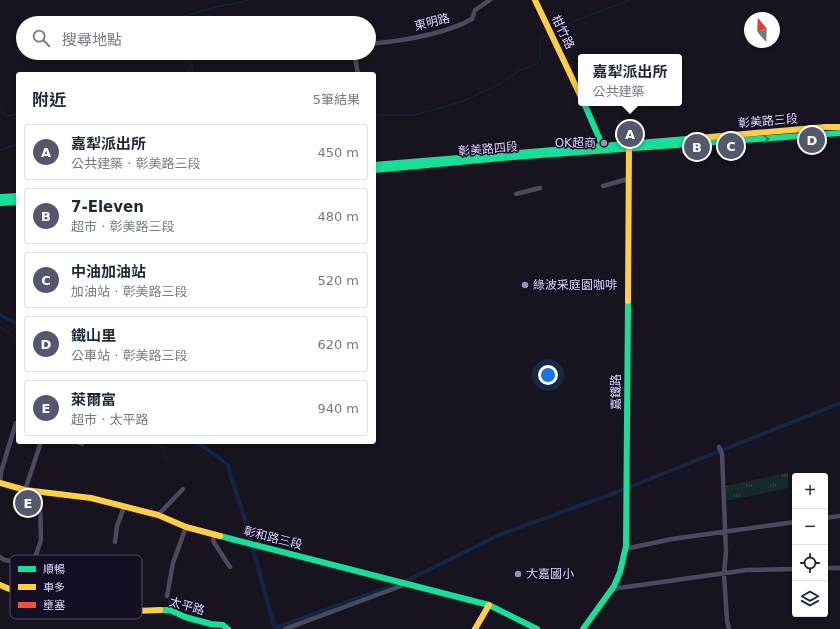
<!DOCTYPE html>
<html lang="zh-TW">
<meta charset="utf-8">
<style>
body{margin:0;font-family:"DejaVu Sans","Noto Sans TC",sans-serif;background:#f2f2f3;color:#1f2937}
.controls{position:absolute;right:12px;bottom:12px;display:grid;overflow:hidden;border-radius:4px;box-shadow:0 2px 6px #0003}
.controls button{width:36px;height:36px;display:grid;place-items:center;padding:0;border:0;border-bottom:1px solid #e0e1e3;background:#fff;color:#1f2937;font:20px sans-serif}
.compass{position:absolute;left:744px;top:12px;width:36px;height:36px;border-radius:50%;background:#fff;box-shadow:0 2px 6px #0003;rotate:341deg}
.you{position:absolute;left:548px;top:375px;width:14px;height:14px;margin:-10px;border:3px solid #fff;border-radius:50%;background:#1a73e8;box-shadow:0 0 0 6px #1a73e833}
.badge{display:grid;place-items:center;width:26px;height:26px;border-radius:50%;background:#55586d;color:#fff;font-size:13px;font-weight:700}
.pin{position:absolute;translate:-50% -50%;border:2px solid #fff;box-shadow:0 1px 4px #0006}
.popup{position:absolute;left:578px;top:54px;width:104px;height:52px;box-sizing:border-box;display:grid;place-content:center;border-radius:4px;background:#fff;filter:drop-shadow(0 1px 3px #0005);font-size:13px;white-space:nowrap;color:#747a83}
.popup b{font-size:15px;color:#1f2937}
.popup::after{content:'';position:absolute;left:50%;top:100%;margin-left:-8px;border:8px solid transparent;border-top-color:#fff}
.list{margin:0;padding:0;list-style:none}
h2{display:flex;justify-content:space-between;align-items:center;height:52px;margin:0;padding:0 16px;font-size:17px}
h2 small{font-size:13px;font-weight:400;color:#747a83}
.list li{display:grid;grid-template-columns:26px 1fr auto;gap:12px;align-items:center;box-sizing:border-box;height:56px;margin:0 8px 8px;padding:0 8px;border:1px solid #e0e1e3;border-radius:4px}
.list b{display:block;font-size:15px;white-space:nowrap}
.list p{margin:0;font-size:13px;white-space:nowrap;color:#747a83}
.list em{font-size:13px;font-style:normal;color:#747a83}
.icon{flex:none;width:22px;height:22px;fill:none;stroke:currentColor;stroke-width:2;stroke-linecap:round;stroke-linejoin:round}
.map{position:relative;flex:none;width:840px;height:629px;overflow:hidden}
.search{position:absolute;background:#fff;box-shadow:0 2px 6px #0003;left:16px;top:16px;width:360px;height:44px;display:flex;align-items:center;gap:10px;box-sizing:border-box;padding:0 14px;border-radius:22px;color:#747a83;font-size:15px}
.panel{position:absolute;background:#fff;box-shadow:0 2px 6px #0003;left:16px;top:72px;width:360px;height:372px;border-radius:4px}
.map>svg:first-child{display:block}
.grass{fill:url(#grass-tufts)}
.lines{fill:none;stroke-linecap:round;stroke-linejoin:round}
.stream{stroke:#142545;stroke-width:1}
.canal{stroke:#142545;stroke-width:4}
.street{stroke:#4c4a5f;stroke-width:4.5}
.fast{stroke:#16e098;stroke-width:6}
.slow{stroke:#ffcf43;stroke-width:6}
.oneway{stroke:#158263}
.poi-dot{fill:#9692af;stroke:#141023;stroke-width:1.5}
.labels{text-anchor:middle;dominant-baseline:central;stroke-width:3;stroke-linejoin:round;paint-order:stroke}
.street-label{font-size:12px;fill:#dbd6fc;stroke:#141023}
.poi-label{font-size:12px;fill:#dbd6fc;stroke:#141023;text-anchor:start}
.key{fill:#141023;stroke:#504b64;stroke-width:1}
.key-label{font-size:11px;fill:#dbd6fc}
</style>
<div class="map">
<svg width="840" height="629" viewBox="0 0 840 629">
<defs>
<pattern id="grass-tufts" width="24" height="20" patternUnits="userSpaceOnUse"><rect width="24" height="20" fill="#142a2a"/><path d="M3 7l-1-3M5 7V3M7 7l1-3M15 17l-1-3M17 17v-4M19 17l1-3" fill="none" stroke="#36484a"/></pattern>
</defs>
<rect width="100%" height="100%" fill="#17141f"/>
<path class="grass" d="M 788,473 L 788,488 L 726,501 L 725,486 Z"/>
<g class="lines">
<path class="stream" d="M 180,23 L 178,18 L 215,7 L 243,2 L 247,0
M 553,33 L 574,21 L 630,0
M 369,40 L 389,40
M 188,53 L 194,74
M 0,110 L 7,116 L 14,115 L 18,112
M 374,115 L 415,115 L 464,101 L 501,83 L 520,70 L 537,64 L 540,58 L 540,40 L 549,35
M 0,150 L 18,144
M 0,327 L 18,340
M 155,442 L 161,447 L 167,459"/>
<path class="canal" d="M 0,315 L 18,324
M 197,442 L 227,464 L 245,520 L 273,622 L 276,629
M 275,628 L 392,586 L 414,577 L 499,535 L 617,492 L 840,403"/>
<path class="street" d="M 369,44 C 402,41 443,35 472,19 L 475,10 L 490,0
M 354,53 L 358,74
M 603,186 L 628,179
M 516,194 L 540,188
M 78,442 L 82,444
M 719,447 L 722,454 L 726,552 L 724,574 L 727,620 L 729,629
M 0,482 L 1,472 L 16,423 L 18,423
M 25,490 L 41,442
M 158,515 L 183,489
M 825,518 L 840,516
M 215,534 L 213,541 L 230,567
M 115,542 L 117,526 L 124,507
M 625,549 L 672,539 L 795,522
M 0,557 L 4,560 L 33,564
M 825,568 L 840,568
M 91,584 L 92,610
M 612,589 L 747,570 L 795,569
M 30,595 L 33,564 L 41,540 L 40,498 L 39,491
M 167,596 L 173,563 L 186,527
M 285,629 L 401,586 L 403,582"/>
<path class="fast" d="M 584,103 L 603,147
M 374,165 L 687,139
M 374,170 L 513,157 L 840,133
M 0,197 L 18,196
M 0,203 L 18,202
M 220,536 L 489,605 L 537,629
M 160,610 L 170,610 L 185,617 L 211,624 L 223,625 L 228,629
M 583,629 L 614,586 L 620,572 L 626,546 L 628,301"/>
<path class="slow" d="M 535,0 L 581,97
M 687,139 L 826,127 L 840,127
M 628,301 L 629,143
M 0,483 L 25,490 L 91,498 L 158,515 L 186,527 L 220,536
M 0,585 L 19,593 L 30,595 L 80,610 L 112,612 L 160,610
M 475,629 L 489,605"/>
</g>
<defs><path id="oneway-chevron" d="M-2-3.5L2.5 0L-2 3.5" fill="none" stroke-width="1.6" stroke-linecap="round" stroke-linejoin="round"/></defs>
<use class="oneway" href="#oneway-chevron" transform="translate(766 139) rotate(-4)"/>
<g class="poi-dot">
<circle cx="604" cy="143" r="4"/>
<circle cx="525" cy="285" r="4"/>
<circle cx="518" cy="574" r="4"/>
</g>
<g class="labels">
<g class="street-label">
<text transform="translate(432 22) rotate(-14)">東明路</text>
<text transform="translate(563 32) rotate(64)">柑竹路</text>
<text transform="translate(768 121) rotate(-5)">彰美路三段</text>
<text transform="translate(488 149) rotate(-5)">彰美路四段</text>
<text transform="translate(616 392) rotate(-90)">嘉鐵路</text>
<text transform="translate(273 538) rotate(14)">彰和路三段</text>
<text transform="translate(187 606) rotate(16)">太平路</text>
</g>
<g class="poi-label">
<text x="596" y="143" text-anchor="end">OK超商</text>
<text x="533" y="285">綠波采庭園咖啡</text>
<text x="526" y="574">大嘉國小</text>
</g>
</g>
<rect x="10" y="555" width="132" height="64" rx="6" class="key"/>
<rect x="18" y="566" width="18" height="6" fill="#16e098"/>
<rect x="18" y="584" width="18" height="6" fill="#ffcf43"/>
<rect x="18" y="602" width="18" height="6" fill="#f24e42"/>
<g class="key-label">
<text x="43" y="573">順暢</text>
<text x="43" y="591">車多</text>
<text x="43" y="609">壅塞</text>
</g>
</svg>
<div class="controls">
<button>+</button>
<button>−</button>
<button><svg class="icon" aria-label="locate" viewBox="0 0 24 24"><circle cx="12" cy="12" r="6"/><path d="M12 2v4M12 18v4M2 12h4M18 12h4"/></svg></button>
<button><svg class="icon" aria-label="layers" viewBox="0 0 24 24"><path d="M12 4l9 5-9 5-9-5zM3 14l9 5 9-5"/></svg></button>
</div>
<svg class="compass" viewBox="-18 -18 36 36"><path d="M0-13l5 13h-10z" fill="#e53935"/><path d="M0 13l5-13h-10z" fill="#747a83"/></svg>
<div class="you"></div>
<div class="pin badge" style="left:630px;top:134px">A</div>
<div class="popup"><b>嘉犁派出所</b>公共建築</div>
<div class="pin badge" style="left:697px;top:147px">B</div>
<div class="pin badge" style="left:731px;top:146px">C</div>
<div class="pin badge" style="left:812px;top:140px">D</div>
<div class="pin badge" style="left:28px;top:503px">E</div>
<div class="search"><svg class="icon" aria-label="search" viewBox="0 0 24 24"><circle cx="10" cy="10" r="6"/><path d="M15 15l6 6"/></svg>搜尋地點</div>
<section class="panel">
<h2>附近<small>5筆結果</small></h2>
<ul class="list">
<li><span class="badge">A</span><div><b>嘉犁派出所</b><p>公共建築 · 彰美路三段</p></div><em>450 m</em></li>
<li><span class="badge">B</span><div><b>7-Eleven</b><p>超市 · 彰美路三段</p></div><em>480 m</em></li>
<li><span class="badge">C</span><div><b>中油加油站</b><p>加油站 · 彰美路三段</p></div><em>520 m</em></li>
<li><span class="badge">D</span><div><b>鐵山里</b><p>公車站 · 彰美路三段</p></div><em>620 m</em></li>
<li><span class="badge">E</span><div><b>萊爾富</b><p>超市 · 太平路</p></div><em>940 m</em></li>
</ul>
</section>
</div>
